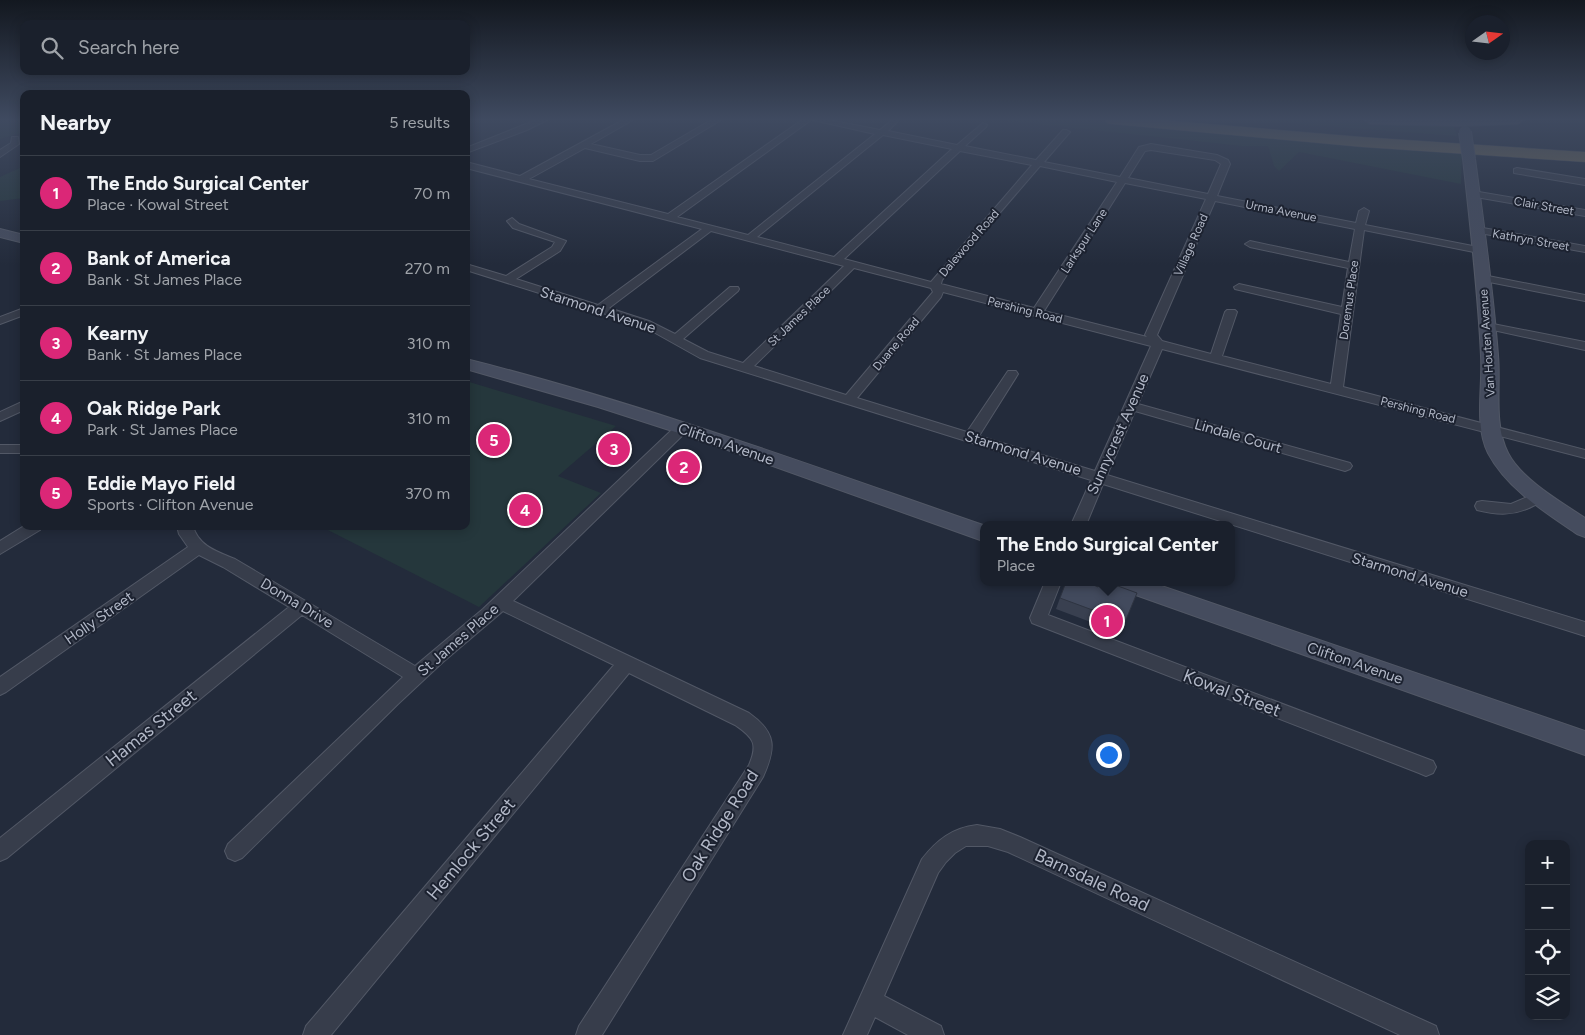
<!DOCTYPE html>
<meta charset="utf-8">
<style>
body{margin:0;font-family:Figtree,sans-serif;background:#232834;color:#f1f3f6}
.controls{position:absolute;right:15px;bottom:15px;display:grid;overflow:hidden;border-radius:10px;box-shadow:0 2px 12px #0003}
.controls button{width:45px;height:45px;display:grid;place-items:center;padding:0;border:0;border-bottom:1px solid #383e48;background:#1a202c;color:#f1f3f6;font:25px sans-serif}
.compass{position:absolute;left:1465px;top:15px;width:45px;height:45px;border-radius:50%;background:#1a202c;box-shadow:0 2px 12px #0003;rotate:76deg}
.you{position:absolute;left:1108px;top:754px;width:18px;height:18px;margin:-12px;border:4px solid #fff;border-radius:50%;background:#1a73e8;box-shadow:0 0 0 8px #1a73e833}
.badge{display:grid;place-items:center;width:32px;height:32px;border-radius:50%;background:#db2777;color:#fff;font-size:16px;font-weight:700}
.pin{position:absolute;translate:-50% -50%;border:2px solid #fff;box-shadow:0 1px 5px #0006}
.popup{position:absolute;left:980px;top:521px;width:255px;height:65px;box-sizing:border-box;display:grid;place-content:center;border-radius:10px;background:#1a202c;filter:drop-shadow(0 1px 4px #0005);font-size:16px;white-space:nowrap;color:#9fa3a9}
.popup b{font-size:19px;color:#f1f3f6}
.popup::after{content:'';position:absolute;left:50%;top:100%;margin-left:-10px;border:10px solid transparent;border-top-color:#1a202c}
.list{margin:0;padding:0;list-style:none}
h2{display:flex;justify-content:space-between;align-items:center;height:65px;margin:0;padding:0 20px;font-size:21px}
h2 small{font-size:16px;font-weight:400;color:#9fa3a9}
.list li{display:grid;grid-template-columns:32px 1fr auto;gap:15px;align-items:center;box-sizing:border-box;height:75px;padding:0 20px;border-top:1px solid #383e48}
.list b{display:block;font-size:19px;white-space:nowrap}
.list p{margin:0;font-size:16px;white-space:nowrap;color:#9fa3a9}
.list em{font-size:16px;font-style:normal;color:#9fa3a9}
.icon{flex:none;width:28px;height:28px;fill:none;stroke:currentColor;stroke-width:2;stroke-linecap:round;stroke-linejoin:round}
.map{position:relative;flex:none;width:1585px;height:1035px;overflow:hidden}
.search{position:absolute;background:#1a202c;box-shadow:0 2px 12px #0003;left:20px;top:20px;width:450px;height:55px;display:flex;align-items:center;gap:12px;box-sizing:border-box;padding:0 18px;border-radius:10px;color:#9fa3a9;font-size:19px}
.panel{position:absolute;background:#1a202c;box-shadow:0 2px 12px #0003;left:20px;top:90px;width:450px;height:440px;border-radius:10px}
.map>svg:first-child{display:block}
.green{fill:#25373c}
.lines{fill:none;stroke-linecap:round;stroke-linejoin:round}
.minor-casing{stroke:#525866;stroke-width:2}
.secondary-casing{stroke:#525866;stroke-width:2}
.primary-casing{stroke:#404654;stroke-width:2}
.motorway-casing{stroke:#424856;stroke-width:1}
.minor{fill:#373d4b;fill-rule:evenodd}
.secondary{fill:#454c5e;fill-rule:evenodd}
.primary{fill:#555c6b;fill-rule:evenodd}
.motorway{fill:#716954;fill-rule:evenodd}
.secondary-bridge-casing{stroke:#525866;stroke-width:14;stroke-linecap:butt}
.secondary-bridge{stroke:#454c5e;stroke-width:12}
.wall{fill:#394050}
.building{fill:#424a5d;stroke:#2e3441}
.labels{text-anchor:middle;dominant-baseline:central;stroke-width:4;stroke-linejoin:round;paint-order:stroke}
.far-street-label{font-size:12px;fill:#b2b8c7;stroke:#1c2230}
.street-label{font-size:15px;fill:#b2b8c7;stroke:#1c2230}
.near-street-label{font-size:18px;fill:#b2b8c7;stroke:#1c2230}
</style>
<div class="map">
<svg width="1585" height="1035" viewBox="0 0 1585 1035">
<rect width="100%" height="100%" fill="#232b3b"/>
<path class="green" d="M 0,120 L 24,120 L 24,132 L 0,139 Z
M 999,120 L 1083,120 L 1462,151 L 1461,184 L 1299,152 L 1279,171 L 1274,166 L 1268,146 L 1242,146 Z
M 1245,120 L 1320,120 L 1453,125 L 1457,136 Z
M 24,166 L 24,198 L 0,201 L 0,177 Z
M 466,381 L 616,426 L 558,476 L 601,493 L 479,607 L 320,526 L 466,526 Z"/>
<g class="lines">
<defs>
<path id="minor" d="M 536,120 L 547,120 L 527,130 L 466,153 L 466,148 Z
M 623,120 L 633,120 L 591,144 L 640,155 L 651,155 L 711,120 L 721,120 L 653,161 L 640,161 L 585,148 L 529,179 L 668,214 L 802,120 L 811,120 L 677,217 L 748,235 L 875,134 L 813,120 L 829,120 L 880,130 L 892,120 L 899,120 L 888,131 L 957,145 L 983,123 L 987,125 L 986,127 L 965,146 L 1036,160 L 1063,130 L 1066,130 L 1070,132 L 1044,162 L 1120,177 L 1139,147 L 1151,144 L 1217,155 L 1228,160 L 1230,164 L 1217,196 L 1356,223 L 1359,211 L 1364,208 L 1369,211 L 1365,225 L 1483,248 L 1484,250 L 1479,253 L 1364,230 L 1343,387 L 1585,450 L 1585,458 L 1162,349 L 1138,404 L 1350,463 L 1352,466 L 1350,469 L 1345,471 L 1135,411 L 1107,475 L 1585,622 L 1585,636 L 1103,484 L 1086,525 L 1071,525 L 1091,480 L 700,358 L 641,325 L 466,270 L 466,264 L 506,276 L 552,247 L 555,242 L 513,228 L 507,221 L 512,218 L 519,224 L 566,241 L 560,251 L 516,279 L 598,305 L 702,229 L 466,168 L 466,162 L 520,176 ZM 883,135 L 952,149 L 834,257 L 757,237 ZM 1151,150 L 1215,160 L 1221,164 L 1208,194 L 1128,178 L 1145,151 ZM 960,151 L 1032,165 L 931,282 L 844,259 ZM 1040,166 L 1117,182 L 1034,308 L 941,284 L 942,280 ZM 1125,183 L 1206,199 L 1145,335 L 1147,337 L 1044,311 ZM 1215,201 L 1355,229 L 1349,262 L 1250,241 L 1245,244 L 1250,247 L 1348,268 L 1342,307 L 1239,284 L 1234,287 L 1235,289 L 1341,314 L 1331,384 L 1222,356 L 1237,312 L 1235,310 L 1227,310 L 1225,312 L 1211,354 L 1162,341 L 1157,335 ZM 711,231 L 844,266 L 743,363 L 708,352 L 683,339 L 738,291 L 739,289 L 738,287 L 730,287 L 675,334 L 649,321 L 609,308 ZM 854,268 L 931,288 L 933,292 L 846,395 L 754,366 ZM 943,292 L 1151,346 L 1095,471 L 979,436 L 1018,374 L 1016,371 L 1008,371 L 967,432 L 857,398 L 941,297 Z
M 12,137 L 18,137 L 19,144 L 0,157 L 0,150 L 11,143 Z
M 1517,168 L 1585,179 L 1585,185 L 1514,173 L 1514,169 Z
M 1473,191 L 1585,210 L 1585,216 L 1470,196 L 1470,192 Z
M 1477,227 L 1585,246 L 1585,252 L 1474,232 L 1474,228 Z
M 1483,275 L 1585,295 L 1585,301 L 1479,280 L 1478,278 Z
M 24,308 L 24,315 L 0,324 L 0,317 Z
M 1488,323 L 1585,342 L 1585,350 L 1484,328 L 1482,326 L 1484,324 Z
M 24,401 L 24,410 L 0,421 L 0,412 Z
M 682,424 L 689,428 L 687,431 L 513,601 L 749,713 C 777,733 776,748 763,777 L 602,1035 L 576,1035 L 579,1026 L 749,765 C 758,744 754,738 735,725 L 629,673 L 331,1035 L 303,1035 L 306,1026 L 614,665 L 503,611 L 443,662 L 398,704 L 242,858 L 235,861 L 228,858 L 225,851 L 228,844 L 403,677 L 302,615 L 7,858 L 0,861 L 0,838 L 289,607 L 223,567 L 199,555 L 6,692 L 0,695 L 0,677 L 188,547 L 179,534 L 177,526 L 193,526 C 198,546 218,552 235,559 L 415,666 L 483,609 L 677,425 Z
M 0,445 L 24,445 L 24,453 L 0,453 Z
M 1539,492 L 1544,493 L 1546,497 C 1543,502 1538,504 1533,506 C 1514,516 1497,515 1477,510 L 1475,506 L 1477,502 L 1482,501 L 1511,504 Z
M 24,526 L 42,526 L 40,530 L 0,554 L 0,541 Z
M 1045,582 L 1061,582 L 1048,615 L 1433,761 L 1436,767 L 1433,773 L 1426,776 L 1419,773 L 1032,623 L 1030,618 Z
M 977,825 L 1000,829 L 1020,837 L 1436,1026 L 1439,1035 L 1400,1035 L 1008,852 L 988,846 L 966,846 L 955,853 L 946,862 L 938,873 L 884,996 L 941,1026 L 944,1035 L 908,1035 L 875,1017 L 867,1035 L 843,1035 L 922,859 C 937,840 952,828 977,825 Z"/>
<path id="secondary" d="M 1469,155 L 1475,159 C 1484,224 1493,289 1498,355 C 1501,386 1493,423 1508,453 C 1521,479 1561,502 1585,518 L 1585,537 L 1577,534 C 1545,512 1507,489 1488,453 C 1474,425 1483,387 1481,356 C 1478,290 1470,224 1463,159 Z
M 0,229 L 24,235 L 24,243 L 0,237 Z
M 466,359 C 642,403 812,466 983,525 L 983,541 L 694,438 L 598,407 L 466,369 Z
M 1113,582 L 1150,582 L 1585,731 L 1585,755 L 1116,588 Z"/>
<path id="primary" d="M 1364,120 L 1524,120 L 1518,124 L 1460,126 L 1370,124 Z"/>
<path id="motorway" d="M 1105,120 L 1162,120 L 1362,137 L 1585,152 L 1585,162 L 1362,147 L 1112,124 L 1107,123 Z"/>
</defs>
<use href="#minor" class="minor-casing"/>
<use href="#secondary" class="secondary-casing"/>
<use href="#primary" class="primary-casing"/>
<use href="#motorway" class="motorway-casing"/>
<use href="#minor" class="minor"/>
<use href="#secondary" class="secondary"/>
<use href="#primary" class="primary"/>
<use href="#motorway" class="motorway"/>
<defs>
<path id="secondary-bridge" d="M 1465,132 L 1469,159"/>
</defs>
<use href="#secondary-bridge" class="secondary-bridge-casing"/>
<use href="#secondary-bridge" class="secondary-bridge"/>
</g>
<path class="wall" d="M 1098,587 L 1137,593 L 1120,633 L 1056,609 L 1060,598 Z"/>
<path class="building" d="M 1066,582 L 1087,582 L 1098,587 L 1101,582 L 1107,582 L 1137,593 L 1125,622 L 1060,598 Z"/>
<linearGradient id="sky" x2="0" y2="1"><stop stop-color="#131820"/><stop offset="0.45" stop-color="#3f4a60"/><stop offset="1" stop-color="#3f4a60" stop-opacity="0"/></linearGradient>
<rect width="1585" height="265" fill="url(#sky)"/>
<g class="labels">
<g class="far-street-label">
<text transform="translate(1544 206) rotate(10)">Clair Street</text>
<text transform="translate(1281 211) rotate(11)">Urma Avenue</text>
<text transform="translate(1531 240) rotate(10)">Kathryn Street</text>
<text transform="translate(1084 241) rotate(-57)">Larkspur Lane</text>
<text transform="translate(969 243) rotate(-49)">Dalewood Road</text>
<text transform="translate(1191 245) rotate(-66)">Village Road</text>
<text transform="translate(1349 300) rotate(-82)">Doremus Place</text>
<text transform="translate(1025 310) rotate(14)">Pershing Road</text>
<text transform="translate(799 316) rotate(-44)">St James Place</text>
<text transform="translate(1487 343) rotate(-94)">Van Houten Avenue</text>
<text transform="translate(896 344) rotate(-50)">Duane Road</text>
<text transform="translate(1418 410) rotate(14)">Pershing Road</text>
</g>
<g class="street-label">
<text transform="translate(598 310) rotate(18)">Starmond Avenue</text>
<text transform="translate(1118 434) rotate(-66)">Sunnycrest Avenue</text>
<text transform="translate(1238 436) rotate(16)">Lindale Court</text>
<text transform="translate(726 444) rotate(19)">Clifton Avenue</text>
<text transform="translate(1023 453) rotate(17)">Starmond Avenue</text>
<text transform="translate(1410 575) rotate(17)">Starmond Avenue</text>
<text transform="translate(297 603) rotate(31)">Donna Drive</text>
<text transform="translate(99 618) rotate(-35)">Holly Street</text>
<text transform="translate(458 640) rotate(-41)">St James Place</text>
<text transform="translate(1355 663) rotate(19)">Clifton Avenue</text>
</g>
<g class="near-street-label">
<text transform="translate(1232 693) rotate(21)">Kowal Street</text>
<text transform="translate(151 728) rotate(-39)">Hamas Street</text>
<text transform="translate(720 826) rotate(-58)">Oak Ridge Road</text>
<text transform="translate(471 849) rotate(-50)">Hemlock Street</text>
<text transform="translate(1092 880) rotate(25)">Barnsdale Road</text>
</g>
</g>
</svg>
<div class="controls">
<button>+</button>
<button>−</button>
<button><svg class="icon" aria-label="locate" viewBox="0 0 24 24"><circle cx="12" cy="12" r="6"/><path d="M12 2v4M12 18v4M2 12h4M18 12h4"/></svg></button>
<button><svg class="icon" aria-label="layers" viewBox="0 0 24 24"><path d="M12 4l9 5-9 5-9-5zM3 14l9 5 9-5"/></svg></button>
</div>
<svg class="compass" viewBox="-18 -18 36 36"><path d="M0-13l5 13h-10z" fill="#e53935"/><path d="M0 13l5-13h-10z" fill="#9fa3a9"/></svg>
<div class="you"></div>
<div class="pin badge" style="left:1107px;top:621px">1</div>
<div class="popup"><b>The Endo Surgical Center</b>Place</div>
<div class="pin badge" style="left:684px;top:467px">2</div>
<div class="pin badge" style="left:614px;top:449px">3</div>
<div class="pin badge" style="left:525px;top:510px">4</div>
<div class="pin badge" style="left:494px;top:440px">5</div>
<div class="search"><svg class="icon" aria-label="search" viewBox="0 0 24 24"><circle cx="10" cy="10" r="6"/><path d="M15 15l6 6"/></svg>Search here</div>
<section class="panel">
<h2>Nearby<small>5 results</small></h2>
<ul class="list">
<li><span class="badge">1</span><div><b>The Endo Surgical Center</b><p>Place · Kowal Street</p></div><em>70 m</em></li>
<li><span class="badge">2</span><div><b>Bank of America</b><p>Bank · St James Place</p></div><em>270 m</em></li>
<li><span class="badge">3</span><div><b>Kearny</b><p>Bank · St James Place</p></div><em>310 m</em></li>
<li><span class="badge">4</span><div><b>Oak Ridge Park</b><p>Park · St James Place</p></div><em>310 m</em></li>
<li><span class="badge">5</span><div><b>Eddie Mayo Field</b><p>Sports · Clifton Avenue</p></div><em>370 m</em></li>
</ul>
</section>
</div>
